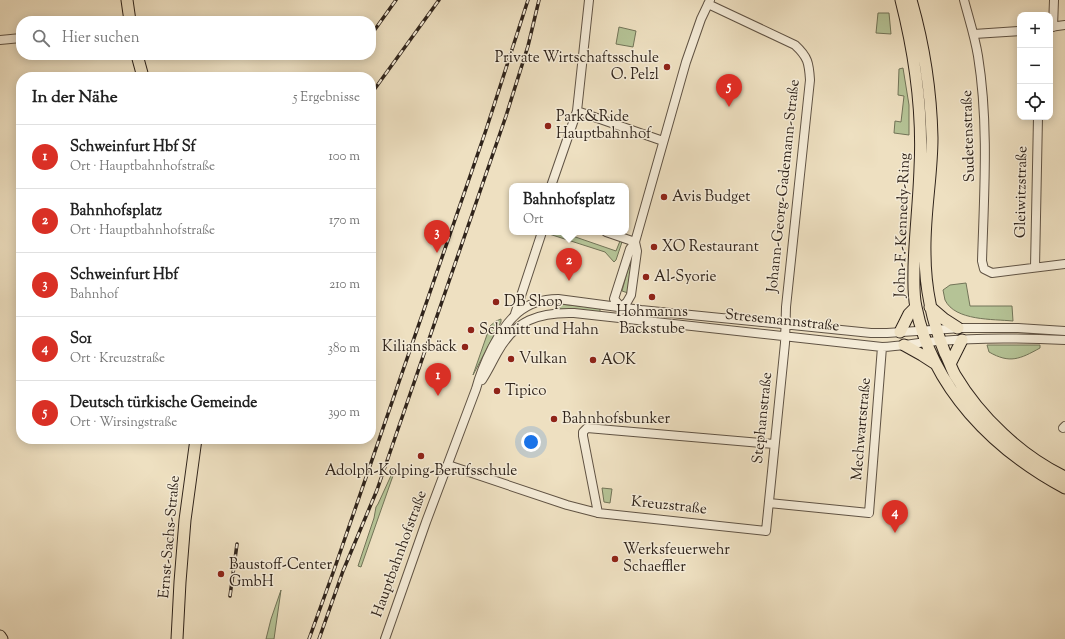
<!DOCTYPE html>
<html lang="de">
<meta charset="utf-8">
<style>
body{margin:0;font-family:"Sorts Mill Goudy",serif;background:#f2f2f2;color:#222}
.controls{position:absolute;right:12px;top:12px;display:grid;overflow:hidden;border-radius:8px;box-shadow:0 2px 10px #0003}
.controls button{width:36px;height:36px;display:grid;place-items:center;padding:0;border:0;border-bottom:1px solid #e0e0e0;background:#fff;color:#222;font:20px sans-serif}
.you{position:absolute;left:531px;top:442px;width:14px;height:14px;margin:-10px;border:3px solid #fff;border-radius:50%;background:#1a73e8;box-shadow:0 0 0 6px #1a73e833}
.badge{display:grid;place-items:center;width:26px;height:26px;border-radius:50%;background:#d93025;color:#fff;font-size:13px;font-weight:700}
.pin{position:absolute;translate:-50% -33px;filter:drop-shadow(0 1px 2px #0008)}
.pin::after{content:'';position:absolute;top:21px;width:14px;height:12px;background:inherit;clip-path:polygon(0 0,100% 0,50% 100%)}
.popup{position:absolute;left:509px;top:183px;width:120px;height:52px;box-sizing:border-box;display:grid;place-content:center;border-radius:8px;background:#fff;filter:drop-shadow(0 1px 3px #0005);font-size:13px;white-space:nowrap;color:#767676}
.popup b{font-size:15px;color:#222}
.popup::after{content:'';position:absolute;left:50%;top:100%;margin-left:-8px;border:8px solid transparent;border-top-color:#fff}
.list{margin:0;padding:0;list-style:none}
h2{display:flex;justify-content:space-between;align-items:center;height:52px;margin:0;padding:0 16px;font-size:17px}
h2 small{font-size:13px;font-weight:400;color:#767676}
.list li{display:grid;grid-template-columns:26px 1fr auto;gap:12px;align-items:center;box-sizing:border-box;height:64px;padding:0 16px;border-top:1px solid #e0e0e0}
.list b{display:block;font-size:15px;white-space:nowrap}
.list p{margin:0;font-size:13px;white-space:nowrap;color:#767676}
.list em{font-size:13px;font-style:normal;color:#767676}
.icon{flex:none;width:22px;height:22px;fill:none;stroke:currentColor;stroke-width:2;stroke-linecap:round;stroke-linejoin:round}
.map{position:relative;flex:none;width:1065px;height:639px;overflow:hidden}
.search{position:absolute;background:#fff;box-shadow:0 2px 10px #0003;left:16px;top:16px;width:360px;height:44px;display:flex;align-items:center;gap:10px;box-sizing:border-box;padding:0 14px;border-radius:16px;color:#767676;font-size:15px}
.panel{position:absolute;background:#fff;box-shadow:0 2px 10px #0003;left:16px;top:72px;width:360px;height:372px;border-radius:16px}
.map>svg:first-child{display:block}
.green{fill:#b5c396;stroke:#727458}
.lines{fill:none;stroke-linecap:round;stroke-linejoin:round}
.minor-casing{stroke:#605344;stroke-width:10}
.major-casing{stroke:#30241b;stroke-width:13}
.minor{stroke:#f4ebd7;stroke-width:8}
.major{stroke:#eee0c1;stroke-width:11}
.rail-casing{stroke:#30241b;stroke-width:3.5}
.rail{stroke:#f4ebd7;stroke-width:2;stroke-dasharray:6;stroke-linecap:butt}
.poi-dot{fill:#8f2418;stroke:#f4ebd7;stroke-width:1.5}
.labels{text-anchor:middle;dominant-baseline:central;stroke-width:3;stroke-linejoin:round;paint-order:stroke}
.poi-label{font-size:15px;fill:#30241b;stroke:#f4ebd7;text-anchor:start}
.street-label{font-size:15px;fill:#30241b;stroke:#f4ebd7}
</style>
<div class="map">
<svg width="1065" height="639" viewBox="0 0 1065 639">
<rect width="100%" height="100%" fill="#eee0c1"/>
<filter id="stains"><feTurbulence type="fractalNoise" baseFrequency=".005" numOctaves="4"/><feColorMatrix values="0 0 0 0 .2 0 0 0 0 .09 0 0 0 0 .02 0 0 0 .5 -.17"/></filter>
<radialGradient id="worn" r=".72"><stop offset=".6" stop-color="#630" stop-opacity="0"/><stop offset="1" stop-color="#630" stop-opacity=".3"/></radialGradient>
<path class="green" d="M 878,13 L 889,13 L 891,34 L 876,33 Z
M 619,27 L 636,31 L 633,47 L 616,44 Z
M 903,68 L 909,105 L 909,135 L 894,133 L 895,121 L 901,122 L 904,96 L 898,95 L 899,69 Z
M 546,232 L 561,232 L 616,251 L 620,241 L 622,242 L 616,260 L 614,262 L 605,252 L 546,233 Z
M 633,250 L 628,293 L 622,291 Z
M 966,283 L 970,306 L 1012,306 L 1013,321 C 993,319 955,321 945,300 C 944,297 944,293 943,290 L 950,285 Z
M 559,304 L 600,308 L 600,312 L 559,309 Z
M 501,319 L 501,322 L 473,375 L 490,326 L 496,321 Z
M 987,345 L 1040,345 L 1040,348 C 1020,359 1010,364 989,352 Z
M 394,469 L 395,470 L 361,567 L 358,566 L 374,518 L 376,507 L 378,504 Z
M 602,488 L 612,489 L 610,503 L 604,502 Z
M 281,590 L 274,639 L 266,639 L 271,619 Z"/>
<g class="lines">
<defs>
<path id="minor" d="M 964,0 C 969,19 975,37 978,56 C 989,124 984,194 982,261 L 984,269 L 992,273 L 1065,264
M 1050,27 L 1065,25
M 1053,27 L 1054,0
M 974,34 L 1020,31
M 0,40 L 21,38
M 577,111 L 663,141
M 551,186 L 577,111 L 589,0
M 606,232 L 635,242
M 1035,267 L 1038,117
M 621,307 L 627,302 L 631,295 L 637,251 L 635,242
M 621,310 L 621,307 L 614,299 L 630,249 L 635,242 L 686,62 L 701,19 L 710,0
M 515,314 L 542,232
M 482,380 C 488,371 492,362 497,353 C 515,320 539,312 574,313 L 882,347 C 902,346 921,342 940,341 C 982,337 1023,338 1065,340
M 1063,428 L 1065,426
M 448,465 L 567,505 L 598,513 L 766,531 L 785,343 L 786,307 L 810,80 C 809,63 808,57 795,45 L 708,4
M 769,503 L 869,513 L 882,347
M 598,513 L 583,436 L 583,432 L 587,428 L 774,444
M 385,639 L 426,522 L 476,389 C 480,374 485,362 492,348 C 507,320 523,299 558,299 L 641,310 L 871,333 L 887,333 L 962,328 L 1018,328 L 1065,331"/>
<path id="major" d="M 127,0 L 130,21
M 901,0 C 915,55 923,111 920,168 C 919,201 915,234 914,267 C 914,280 913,294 916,307 C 932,388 994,450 1065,488
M 911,0 C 924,45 931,91 932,138 C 932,176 924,214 925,253 C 925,288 932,321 945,353 C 949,360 951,368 955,375 C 980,417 1021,456 1065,477
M 137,55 L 143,77
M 930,307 L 944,319 L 958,328
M 900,332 L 909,314 L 916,307
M 904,345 L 922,355 L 936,364
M 950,364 L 962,340
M 0,636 L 2,639
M 177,639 L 180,582 L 185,520 L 196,439"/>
</defs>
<use href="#minor" class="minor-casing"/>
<use href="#major" class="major-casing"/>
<use href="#minor" class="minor"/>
<use href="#major" class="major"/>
<defs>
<path id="rail" d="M 371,35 L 396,0
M 371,94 L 439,0
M 230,596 L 237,544
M 309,639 L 334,570 L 486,130 L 528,0
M 319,639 L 343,571 L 377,490 L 506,116 L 528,46 L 539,0"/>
</defs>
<use href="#rail" class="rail-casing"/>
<use href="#rail" class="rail"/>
</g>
<g class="poi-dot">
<circle cx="667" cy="67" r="4"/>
<circle cx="548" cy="126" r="4"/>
<circle cx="664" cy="197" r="4"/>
<circle cx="654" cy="247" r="4"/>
<circle cx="646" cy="277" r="4"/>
<circle cx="652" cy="297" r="4"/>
<circle cx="496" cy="302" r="4"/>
<circle cx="471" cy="330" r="4"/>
<circle cx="465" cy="347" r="4"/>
<circle cx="511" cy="359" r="4"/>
<circle cx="593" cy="360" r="4"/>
<circle cx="497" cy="391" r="4"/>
<circle cx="554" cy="419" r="4"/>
<circle cx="421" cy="456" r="4"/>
<circle cx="615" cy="559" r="4"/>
<circle cx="221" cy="574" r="4"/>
</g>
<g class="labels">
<g class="poi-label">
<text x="659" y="58" text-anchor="end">Private Wirtschaftsschule<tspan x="659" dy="17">O. Pelzl</tspan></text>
<text x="556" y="117">Park&amp;Ride<tspan x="556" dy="17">Hauptbahnhof</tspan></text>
<text x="672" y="197">Avis Budget</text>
<text x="662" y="247">XO Restaurant</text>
<text x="654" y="277">Al-Syorie</text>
<text x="504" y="302">DB Shop</text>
<text x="652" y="312" text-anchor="middle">Hohmanns<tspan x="652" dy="17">Backstube</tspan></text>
<text x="479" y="330">Schmitt und Hahn</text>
<text x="457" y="347" text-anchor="end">Kiliansbäck</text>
<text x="519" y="359">Vulkan</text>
<text x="601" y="360">AOK</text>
<text x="505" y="391">Tipico</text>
<text x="562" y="419">Bahnhofsbunker</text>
<text x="421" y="471" text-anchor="middle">Adolph-Kolping-Berufsschule</text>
<text x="623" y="550">Werksfeuerwehr<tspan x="623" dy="17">Schaeffler</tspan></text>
<text x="229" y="565">Baustoff-Center<tspan x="229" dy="17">GmbH</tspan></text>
</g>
<g class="street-label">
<text transform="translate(969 136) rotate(-92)">Sudetenstraße</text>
<text transform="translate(784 186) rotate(-84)">Johann-Georg-Gademann-Straße</text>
<text transform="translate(1022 192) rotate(-89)">Gleiwitzstraße</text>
<text transform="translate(903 225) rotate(-88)">John-F.-Kennedy-Ring</text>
<text transform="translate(782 321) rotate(6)">Stresemannstraße</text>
<text transform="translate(763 418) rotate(-84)">Stephanstraße</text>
<text transform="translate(862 429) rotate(-85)">Mechwartstraße</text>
<text transform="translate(669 506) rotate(6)">Kreuzstraße</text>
<text transform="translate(170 537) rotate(-85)">Ernst-Sachs-Straße</text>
<text transform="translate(400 554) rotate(-70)">Hauptbahnhofstraße</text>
</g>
</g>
<rect width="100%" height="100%" filter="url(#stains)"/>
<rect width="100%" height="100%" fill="url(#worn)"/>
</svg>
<div class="controls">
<button>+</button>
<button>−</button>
<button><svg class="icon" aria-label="locate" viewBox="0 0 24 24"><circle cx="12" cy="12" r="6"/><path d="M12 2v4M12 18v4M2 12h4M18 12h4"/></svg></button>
</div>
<div class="you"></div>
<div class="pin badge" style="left:438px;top:396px">1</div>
<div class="pin badge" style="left:569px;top:281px">2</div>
<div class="popup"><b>Bahnhofsplatz</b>Ort</div>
<div class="pin badge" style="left:437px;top:253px">3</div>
<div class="pin badge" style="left:895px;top:533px">4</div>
<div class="pin badge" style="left:729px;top:107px">5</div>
<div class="search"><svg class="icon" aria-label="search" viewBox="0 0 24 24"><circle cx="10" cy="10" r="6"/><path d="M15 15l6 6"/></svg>Hier suchen</div>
<section class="panel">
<h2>In der Nähe<small>5 Ergebnisse</small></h2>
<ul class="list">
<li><span class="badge">1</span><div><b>Schweinfurt Hbf Sf</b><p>Ort · Hauptbahnhofstraße</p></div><em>100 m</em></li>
<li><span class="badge">2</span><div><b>Bahnhofsplatz</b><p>Ort · Hauptbahnhofstraße</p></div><em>170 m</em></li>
<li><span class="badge">3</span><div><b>Schweinfurt Hbf</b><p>Bahnhof</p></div><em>210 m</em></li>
<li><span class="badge">4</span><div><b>S01</b><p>Ort · Kreuzstraße</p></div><em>380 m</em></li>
<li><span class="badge">5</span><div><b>Deutsch türkische Gemeinde</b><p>Ort · Wirsingstraße</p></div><em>390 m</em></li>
</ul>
</section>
</div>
